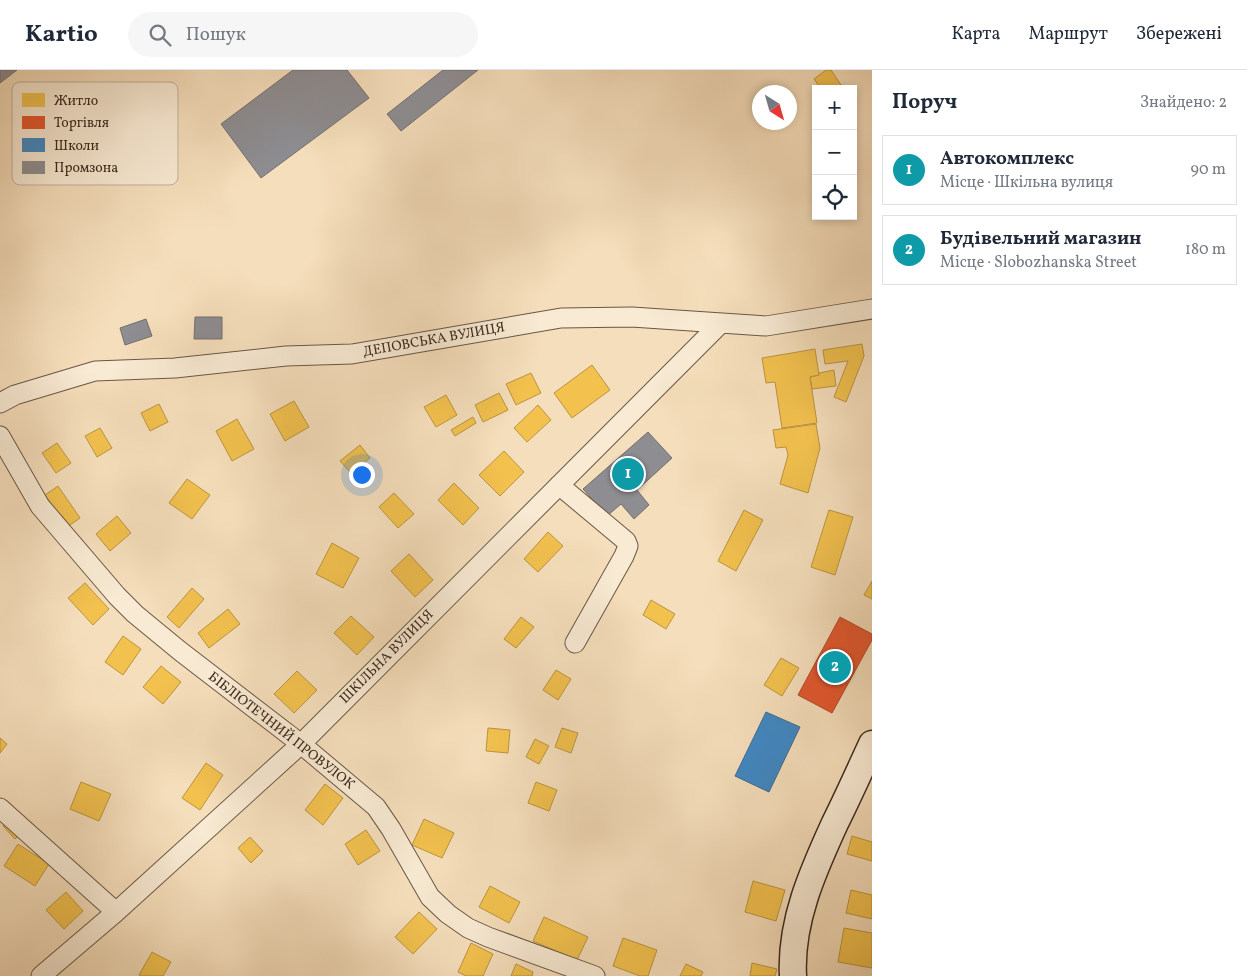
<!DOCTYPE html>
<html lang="uk">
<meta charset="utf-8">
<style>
body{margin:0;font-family:Vollkorn,serif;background:#f6f6f7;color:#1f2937}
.controls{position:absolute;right:15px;top:15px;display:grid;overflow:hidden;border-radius:0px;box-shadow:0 2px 8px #0003}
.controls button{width:45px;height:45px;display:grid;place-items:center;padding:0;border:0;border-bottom:1px solid #e0e1e3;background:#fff;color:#1f2937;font:25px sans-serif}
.compass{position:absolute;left:752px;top:15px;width:45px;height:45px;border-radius:50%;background:#fff;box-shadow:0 2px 8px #0003;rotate:143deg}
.you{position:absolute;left:361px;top:404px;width:18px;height:18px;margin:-12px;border:4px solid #fff;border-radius:50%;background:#1a73e8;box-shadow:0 0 0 8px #1a73e833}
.badge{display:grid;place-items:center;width:32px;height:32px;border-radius:50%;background:#db2777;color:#fff;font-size:16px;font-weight:700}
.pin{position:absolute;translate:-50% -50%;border:2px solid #fff;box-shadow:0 1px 5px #0006}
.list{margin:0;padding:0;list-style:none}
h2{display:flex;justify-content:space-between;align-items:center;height:65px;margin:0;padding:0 20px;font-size:21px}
h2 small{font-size:16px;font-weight:400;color:#747a83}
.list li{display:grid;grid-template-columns:32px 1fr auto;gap:15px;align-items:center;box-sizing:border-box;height:70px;margin:0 10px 10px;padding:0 10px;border:1px solid #e0e1e3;border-radius:0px}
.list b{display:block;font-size:19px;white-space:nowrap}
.list p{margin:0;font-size:16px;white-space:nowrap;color:#747a83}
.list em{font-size:16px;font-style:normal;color:#747a83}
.icon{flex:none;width:28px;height:28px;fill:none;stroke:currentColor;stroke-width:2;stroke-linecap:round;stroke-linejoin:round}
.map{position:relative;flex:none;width:872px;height:906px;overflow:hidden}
header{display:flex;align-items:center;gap:30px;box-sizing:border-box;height:70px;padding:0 25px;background:#fff;border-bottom:1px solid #e0e1e3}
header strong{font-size:24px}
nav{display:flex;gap:28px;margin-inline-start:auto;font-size:18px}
.search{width:350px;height:45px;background:#f6f6f7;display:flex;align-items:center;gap:12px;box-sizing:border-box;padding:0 18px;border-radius:28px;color:#747a83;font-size:19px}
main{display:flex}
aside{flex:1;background:#fff}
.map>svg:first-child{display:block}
.homes{fill:#f2c14e;stroke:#bb9440}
.shops{fill:#e4572e;stroke:#b24a29}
.schools{fill:#3f88c5;stroke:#3e6c93}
.industry{fill:#8d8d92;stroke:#756f6f}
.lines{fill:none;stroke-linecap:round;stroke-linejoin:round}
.street-casing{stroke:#6a5745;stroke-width:21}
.secondary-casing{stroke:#3c2a1e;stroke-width:29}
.street{stroke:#f8ead3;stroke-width:19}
.secondary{stroke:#f8ead3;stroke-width:26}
.labels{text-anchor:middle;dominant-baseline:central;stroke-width:5;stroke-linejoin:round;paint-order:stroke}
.street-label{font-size:14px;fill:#3c2a1e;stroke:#f8ead3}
.key{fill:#f8ead3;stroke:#c0b09d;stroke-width:1}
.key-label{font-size:14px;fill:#3c2a1e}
</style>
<header>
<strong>Kartio</strong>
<div class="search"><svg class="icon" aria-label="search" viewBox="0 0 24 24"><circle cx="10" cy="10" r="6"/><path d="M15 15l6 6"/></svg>Пошук</div>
<nav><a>Карта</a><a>Маршрут</a><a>Збережені</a></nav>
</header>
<main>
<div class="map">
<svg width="872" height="906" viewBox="0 0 872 906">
<rect width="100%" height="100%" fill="#f5debb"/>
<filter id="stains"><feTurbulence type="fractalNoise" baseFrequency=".004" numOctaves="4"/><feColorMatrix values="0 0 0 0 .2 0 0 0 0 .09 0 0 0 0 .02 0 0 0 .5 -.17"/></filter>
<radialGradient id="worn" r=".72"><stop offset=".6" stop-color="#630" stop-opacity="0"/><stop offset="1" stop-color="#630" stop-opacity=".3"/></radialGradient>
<path class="homes" d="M 826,0 L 831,0 L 841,15 L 837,19 L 821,19 L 814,9 Z
M 862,274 L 864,286 L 846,332 L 834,327 L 848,291 L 825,294 L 823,280 Z
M 815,279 L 819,305 L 810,307 L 817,353 L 782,358 L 775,312 L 766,313 L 762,288 Z
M 592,295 L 610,320 L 572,348 L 554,323 Z
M 834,300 L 836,316 L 812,319 L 810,307 L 819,305 L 819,303 Z
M 531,303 L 541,323 L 516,335 L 506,314 Z
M 499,323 L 508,340 L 483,352 L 475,335 Z
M 446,325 L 457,345 L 436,357 L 424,337 Z
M 294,331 L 309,357 L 285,371 L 270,344 Z
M 159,334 L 168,352 L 150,361 L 141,343 Z
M 538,335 L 551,350 L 527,372 L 514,358 Z
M 473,347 L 476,353 L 455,366 L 451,360 Z
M 237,349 L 254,379 L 232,391 L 216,361 Z
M 816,354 L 820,378 L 808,423 L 780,414 L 788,385 L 786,377 L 776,378 L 773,360 Z
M 100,358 L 112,378 L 97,387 L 85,366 Z
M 57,373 L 71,393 L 56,403 L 42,383 Z
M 360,375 L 370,388 L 351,403 L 340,391 Z
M 504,381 L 524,402 L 500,426 L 479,405 Z
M 187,409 L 210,425 L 192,449 L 169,433 Z
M 454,413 L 479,438 L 463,455 L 438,430 Z
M 58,416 L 80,448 L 67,457 L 45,425 Z
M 394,423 L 414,444 L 398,458 L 379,437 Z
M 744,440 L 763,450 L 736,501 L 718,491 Z
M 829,440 L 853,447 L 835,505 L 811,497 Z
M 117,446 L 131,463 L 110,481 L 96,464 Z
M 548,462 L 563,476 L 538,502 L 524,489 Z
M 332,473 L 359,488 L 343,518 L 316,504 Z
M 409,484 L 433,510 L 415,527 L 391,501 Z
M 872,511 L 872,529 L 864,525 Z
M 85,513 L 109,539 L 93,555 L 68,528 Z
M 192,518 L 204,529 L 179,558 L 167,547 Z
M 651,530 L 675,544 L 666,559 L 643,545 Z
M 228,539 L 240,554 L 209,578 L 198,563 Z
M 351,546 L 374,567 L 357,585 L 334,563 Z
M 521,547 L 534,557 L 516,578 L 504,569 Z
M 123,566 L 141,579 L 123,605 L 105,592 Z
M 781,588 L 799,598 L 782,626 L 764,615 Z
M 161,596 L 181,612 L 163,634 L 143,617 Z
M 556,600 L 571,609 L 558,630 L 543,620 Z
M 297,601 L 317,620 L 294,643 L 274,624 Z
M 488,658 L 510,660 L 508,683 L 486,681 Z
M 562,658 L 578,663 L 571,683 L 555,677 Z
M 0,668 L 7,674 L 0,683 Z
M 535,669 L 549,676 L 539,694 L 526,687 Z
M 206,693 L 223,705 L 200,740 L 182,728 Z
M 81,712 L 111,724 L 99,751 L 70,739 Z
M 536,712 L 557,720 L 549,741 L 528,733 Z
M 325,714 L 343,728 L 323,755 L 305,740 Z
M 424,749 L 454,763 L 442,788 L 412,775 Z
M 10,750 L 22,763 L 15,769 L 3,756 Z
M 366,760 L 380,781 L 358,795 L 345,774 Z
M 852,766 L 872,772 L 872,791 L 847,784 Z
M 250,767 L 263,781 L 251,793 L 238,778 Z
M 18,774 L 49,794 L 35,816 L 4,796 Z
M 753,811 L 785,820 L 776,851 L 745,842 Z
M 490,816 L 520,832 L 509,853 L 479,837 Z
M 851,820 L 872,825 L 872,849 L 846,843 Z
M 66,822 L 83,841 L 64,859 L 46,840 Z
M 419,842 L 437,859 L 413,884 L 395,867 Z
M 544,847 L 588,867 L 577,890 L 533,871 Z
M 844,858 L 872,863 L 872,898 L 838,892 Z
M 623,868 L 657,880 L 648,906 L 640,906 L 613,896 Z
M 471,873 L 493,884 L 483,906 L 466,906 L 458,902 Z
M 152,882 L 171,892 L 163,906 L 141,906 L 139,905 Z
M 752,893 L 777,899 L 775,906 L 750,906 Z
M 516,894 L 533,902 L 532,906 L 511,906 Z
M 686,894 L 703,902 L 701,906 L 680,906 Z"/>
<path class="shops" d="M 840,547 L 872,564 L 872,570 L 832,643 L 798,625 Z"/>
<path class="schools" d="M 766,642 L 800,657 L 769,722 L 735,706 Z"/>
<path class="industry" d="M 0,0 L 17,0 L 0,13 Z
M 293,0 L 347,0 L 369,28 L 261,108 L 221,54 Z
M 443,0 L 478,0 L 401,61 L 387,44 Z
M 195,247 L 222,247 L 222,269 L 194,269 Z
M 146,249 L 152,266 L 125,275 L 120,258 Z
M 648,362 L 672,388 L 637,420 L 649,435 L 634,449 L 621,434 L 607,446 L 583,419 Z"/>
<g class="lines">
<defs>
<path id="street" d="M 0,333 L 15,325 L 95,301 L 175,298 L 286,286 L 352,284 L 561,248 L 632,247 L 766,256 L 872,239
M 0,366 L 40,436 L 117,526 L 135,544 L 180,581 L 301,674 L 376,737 L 391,759 L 430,827 L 448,844 L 468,858 L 488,867 L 595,906
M 559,415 L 626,471 L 628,476 L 624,486 L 575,573
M 0,738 L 116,842
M 41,906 L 116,842 L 301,674 L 720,254"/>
<path id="secondary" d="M 793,906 C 790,852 813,801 835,753 C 848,727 860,700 872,674"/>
</defs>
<use href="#street" class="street-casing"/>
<use href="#secondary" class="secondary-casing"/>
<use href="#street" class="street"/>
<use href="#secondary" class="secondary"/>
</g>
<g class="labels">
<g class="street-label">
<text transform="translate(434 270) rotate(-10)">ДЕПОВСЬКА ВУЛИЦЯ</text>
<text transform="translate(387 587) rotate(-45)">ШКІЛЬНА ВУЛИЦЯ</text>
<text transform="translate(281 661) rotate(38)">БІБЛІОТЕЧНИЙ ПРОВУЛОК</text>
</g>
</g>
<rect x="12" y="12" width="166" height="103" rx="8" class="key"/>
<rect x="22" y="23" width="23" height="14" fill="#f2c14e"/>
<rect x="22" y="46" width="23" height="13" fill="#e4572e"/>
<rect x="22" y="68" width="23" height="14" fill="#3f88c5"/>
<rect x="22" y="91" width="23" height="13" fill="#8d8d92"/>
<g class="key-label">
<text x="54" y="35">Житло</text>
<text x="54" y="57">Торгівля</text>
<text x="54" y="80">Школи</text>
<text x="54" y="102">Промзона</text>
</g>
<rect width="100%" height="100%" filter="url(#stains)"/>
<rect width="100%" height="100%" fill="url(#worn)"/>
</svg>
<div class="controls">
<button>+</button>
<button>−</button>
<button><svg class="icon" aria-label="locate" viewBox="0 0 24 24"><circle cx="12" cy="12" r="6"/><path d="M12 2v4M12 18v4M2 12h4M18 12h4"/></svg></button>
</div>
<svg class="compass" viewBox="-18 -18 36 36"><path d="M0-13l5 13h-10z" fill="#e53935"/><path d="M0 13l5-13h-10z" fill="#747a83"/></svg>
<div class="you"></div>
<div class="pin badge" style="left:628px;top:404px;background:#0f9aa8">1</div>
<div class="pin badge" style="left:835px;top:597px;background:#0f9aa8">2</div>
</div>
<aside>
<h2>Поруч<small>Знайдено: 2</small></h2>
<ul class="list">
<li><span class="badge" style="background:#0f9aa8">1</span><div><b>Автокомплекс</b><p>Місце · Шкільна вулиця</p></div><em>90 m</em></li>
<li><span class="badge" style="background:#0f9aa8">2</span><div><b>Будівельний магазин</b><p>Місце · Slobozhanska Street</p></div><em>180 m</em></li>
</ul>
</aside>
</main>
